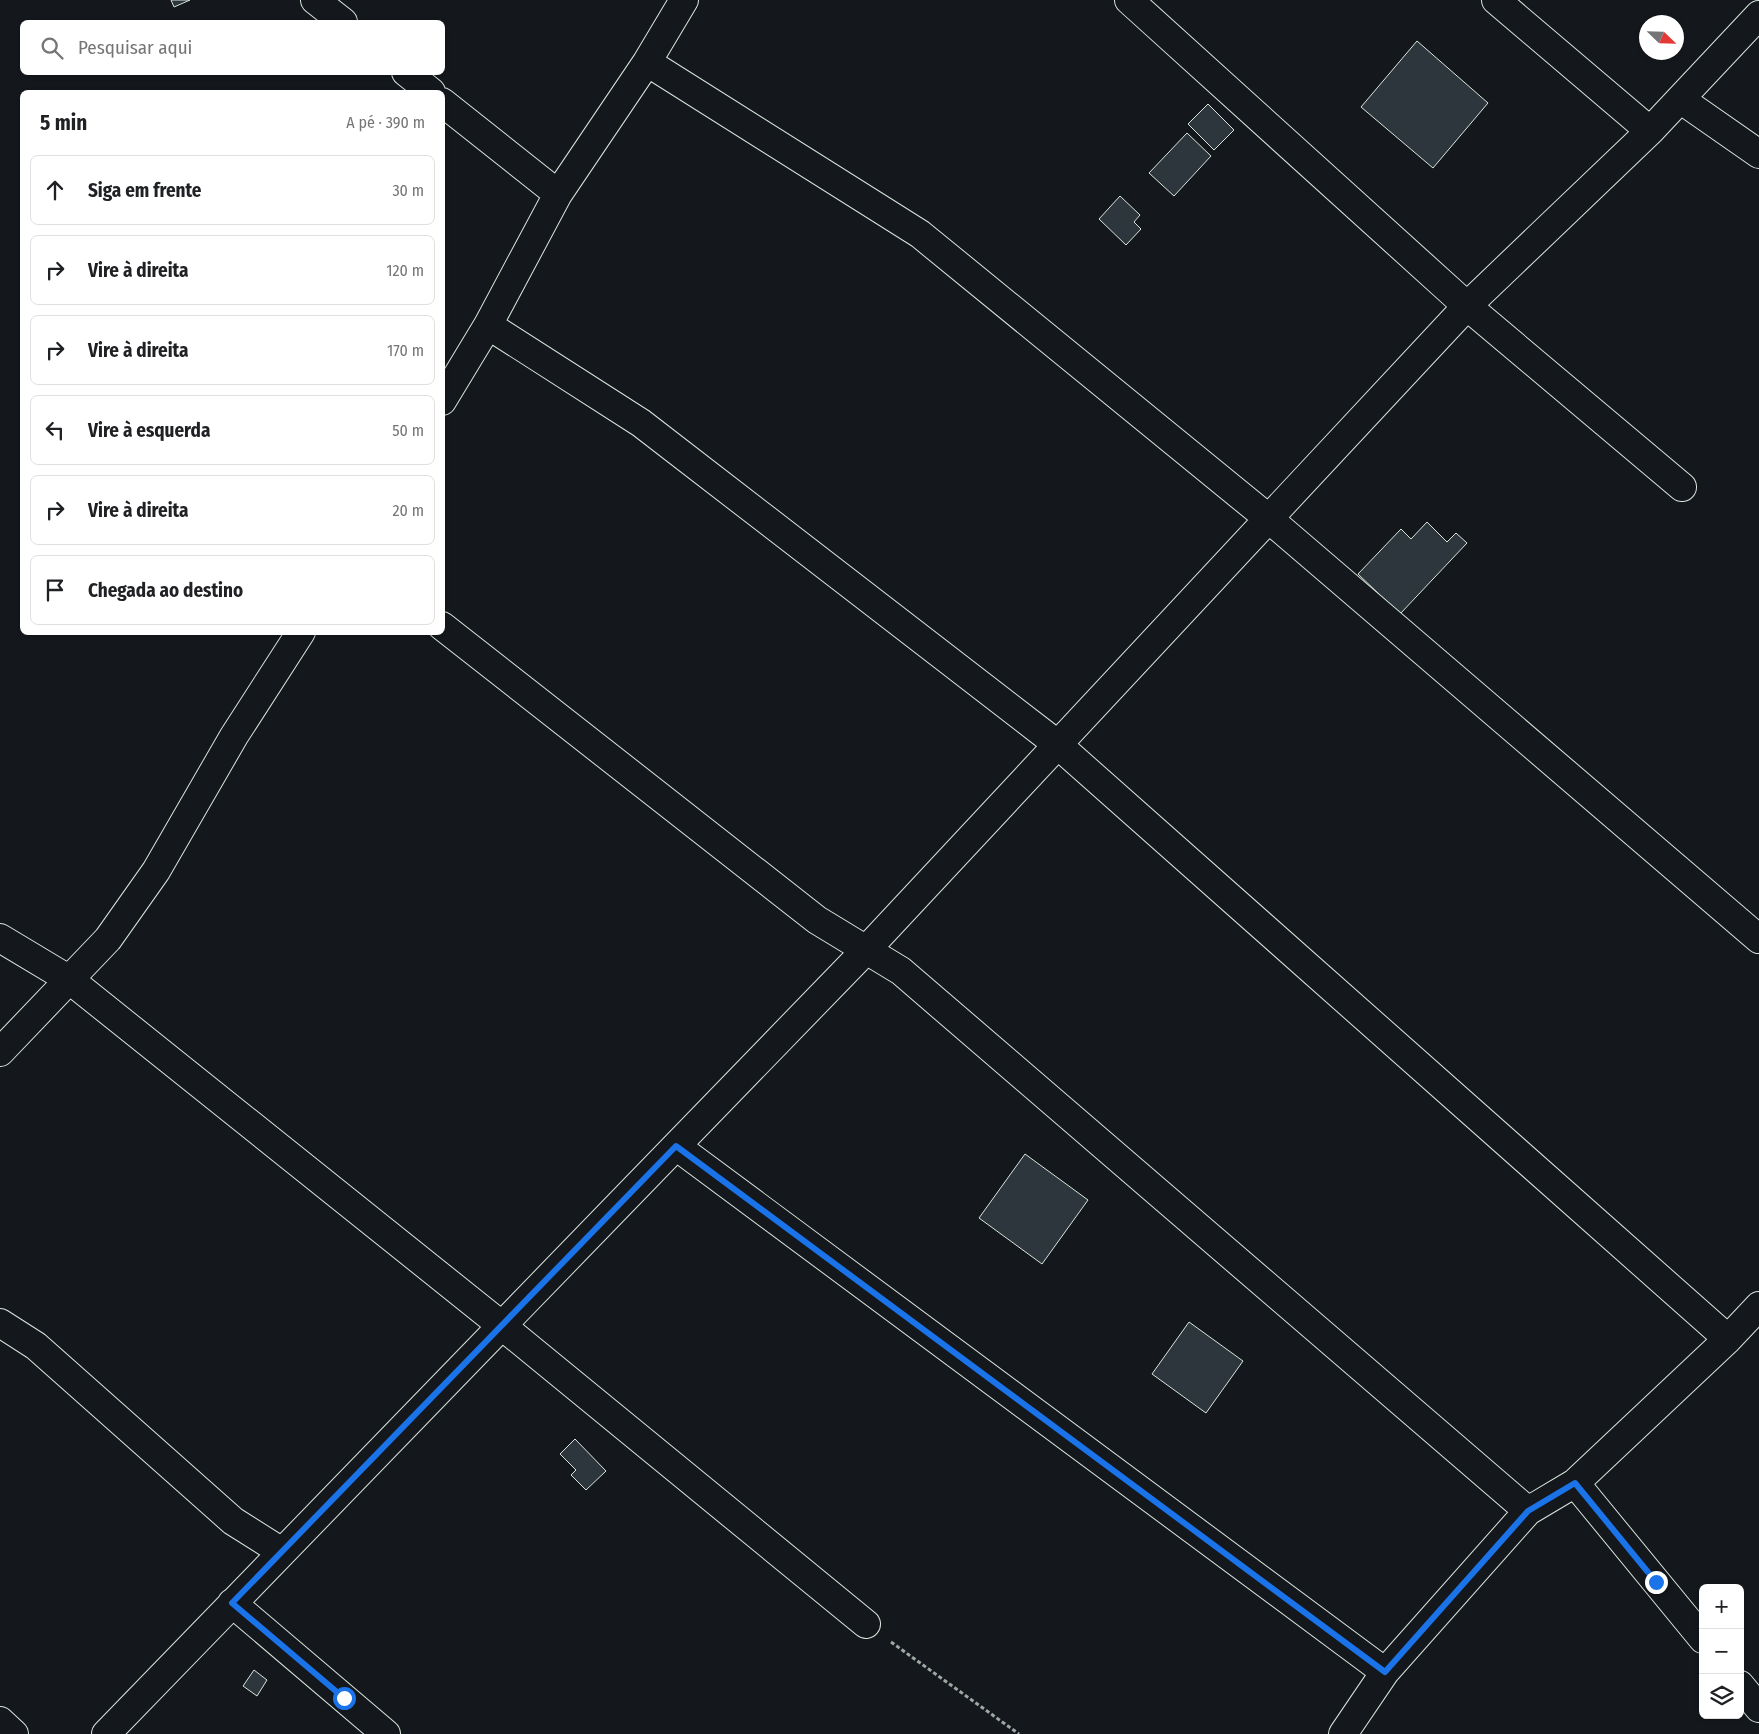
<!DOCTYPE html>
<html lang="pt">
<meta charset="utf-8">
<style>
body{margin:0;font-family:"Fira Sans Condensed",sans-serif;background:#f6f6f6;color:#202124}
.controls{position:absolute;right:15px;bottom:15px;display:grid;overflow:hidden;border-radius:8px;box-shadow:0 1px 4px #0004}
.controls button{width:45px;height:45px;display:grid;place-items:center;padding:0;border:0;border-bottom:1px solid #e0e0e0;background:#fff;color:#202124;font:25px sans-serif}
.compass{position:absolute;left:1639px;top:15px;width:45px;height:45px;border-radius:50%;background:#fff;box-shadow:0 1px 4px #0004;rotate:113deg}
.stop{position:absolute;width:15px;height:15px;margin:-11px;border:4px solid #1a73e8;border-radius:50%;background:#fff}
.stop.end{background:#1a73e8;border-color:#fff;box-shadow:0 1px 5px #0008}
.list{margin:0;padding:0;list-style:none}
h2{display:flex;justify-content:space-between;align-items:center;height:65px;margin:0;padding:0 20px;font-size:21px}
h2 small{font-size:16px;font-weight:400;color:#757577}
.list li{display:grid;grid-template-columns:32px 1fr auto;gap:15px;align-items:center;box-sizing:border-box;height:70px;margin:0 10px 10px;padding:0 10px;border:1px solid #e0e0e0;border-radius:8px}
.list b{display:block;font-size:19px;white-space:nowrap}
.list em{font-size:16px;font-style:normal;color:#757577}
.icon{flex:none;width:28px;height:28px;fill:none;stroke:currentColor;stroke-width:2;stroke-linecap:round;stroke-linejoin:round}
.map{position:relative;flex:none;width:1759px;height:1734px;overflow:hidden}
.search{position:absolute;background:#fff;box-shadow:0 1px 4px #0004;left:20px;top:20px;width:425px;height:55px;display:flex;align-items:center;gap:12px;box-sizing:border-box;padding:0 18px;border-radius:8px;color:#757577;font-size:19px}
.panel{position:absolute;background:#fff;box-shadow:0 1px 4px #0004;left:20px;top:90px;width:425px;height:545px;border-radius:8px}
.map>svg:first-child{display:block}
.building{fill:#2c363c;stroke:#d8e6dc}
.lines{fill:none;stroke-linecap:round;stroke-linejoin:round}
.minor-casing{stroke:#d8e6dc;stroke-width:30}
.path{stroke:#9da8a2;stroke-width:3;stroke-dasharray:4 2.5;stroke-linecap:butt}
.minor{stroke:#14181c;stroke-width:28}
.route{stroke:#1a73e8;stroke-width:6}
</style>
<div class="map">
<svg width="1759" height="1734" viewBox="0 0 1759 1734">
<rect width="100%" height="100%" fill="#14181c"/>
<path class="building" d="M 171,0 L 190,0 L 174,7 Z
M 1417,41 L 1488,103 L 1433,168 L 1361,107 Z
M 1208,104 L 1234,130 L 1214,150 L 1188,124 Z
M 1187,133 L 1211,156 L 1174,196 L 1149,173 Z
M 1120,196 L 1140,215 L 1134,222 L 1141,229 L 1126,245 L 1099,219 Z
M 1427,522 L 1447,542 L 1456,533 L 1467,543 L 1400,614 L 1358,574 L 1401,529 L 1411,539 Z
M 1025,1154 L 1088,1200 L 1042,1264 L 979,1218 Z
M 1189,1322 L 1243,1361 L 1206,1413 L 1152,1374 Z
M 575,1439 L 606,1471 L 586,1490 L 571,1475 L 576,1470 L 560,1454 Z
M 254,1670 L 267,1680 L 257,1696 L 243,1686 Z"/>
<g class="lines">
<defs>
<path id="minor" d="M 315,0 L 343,22
M 1129,0 L 1467,306 L 1682,487
M 1496,0 L 1650,131
M 647,62 L 920,234 L 1269,519 L 1759,939
M 406,72 L 431,92
M 1680,99 L 1759,154
M 442,102 L 558,194
M 488,325 L 641,423 L 1057,744 L 1728,1339
M 442,401 L 488,325 L 558,194 L 647,62 L 684,0
M 442,626 L 817,920 L 901,971 L 1528,1511
M 0,938 L 70,980 L 501,1325 L 866,1624
M 0,1052 L 108,939 L 156,871 L 234,736 L 301,632
M 676,1146 L 1385,1672
M 0,1323 L 36,1346 L 233,1521 L 282,1552
M 1575,1483 L 1703,1639
M 232,1603 L 386,1734
M 1740,1685 L 1759,1708
M 0,1721 L 14,1734
M 106,1734 L 867,949 L 1467,306 L 1650,131 L 1759,15
M 1343,1734 L 1385,1672 L 1528,1511 L 1575,1483 L 1728,1339 L 1759,1306"/>
</defs>
<use href="#minor" class="minor-casing"/>
<path class="path" d="M 891,1642 L 1019,1734"/>
<use href="#minor" class="minor"/>
</g>
<g class="lines">
<path class="route" d="M 344,1698 L 232,1603 L 676,1146 L 1385,1672 L 1528,1511 L 1575,1483 L 1656,1582"/>
</g>
</svg>
<div class="controls">
<button>+</button>
<button>−</button>
<button><svg class="icon" aria-label="layers" viewBox="0 0 24 24"><path d="M12 4l9 5-9 5-9-5zM3 14l9 5 9-5"/></svg></button>
</div>
<svg class="compass" viewBox="-18 -18 36 36"><path d="M0-13l5 13h-10z" fill="#e53935"/><path d="M0 13l5-13h-10z" fill="#757577"/></svg>
<div class="stop" style="left:344px;top:1698px"></div>
<div class="stop end" style="left:1656px;top:1582px"></div>
<div class="search"><svg class="icon" aria-label="search" viewBox="0 0 24 24"><circle cx="10" cy="10" r="6"/><path d="M15 15l6 6"/></svg>Pesquisar aqui</div>
<section class="panel">
<h2>5 min<small>A pé · 390 m</small></h2>
<ul class="list">
<li><svg class="icon" aria-label="ahead" viewBox="0 0 24 24"><path d="M12 20V5M6 11l6-6 6 6"/></svg><div><b>Siga em frente</b></div><em>30 m</em></li>
<li><svg class="icon" aria-label="right" viewBox="0 0 24 24"><path d="M7 20v-9h11M14 6l5 5-5 5"/></svg><div><b>Vire à direita</b></div><em>120 m</em></li>
<li><svg class="icon" aria-label="right" viewBox="0 0 24 24"><path d="M7 20v-9h11M14 6l5 5-5 5"/></svg><div><b>Vire à direita</b></div><em>170 m</em></li>
<li><svg class="icon" aria-label="left" viewBox="0 0 24 24"><path d="M17 20v-9H6M10 6l-5 5 5 5"/></svg><div><b>Vire à esquerda</b></div><em>50 m</em></li>
<li><svg class="icon" aria-label="right" viewBox="0 0 24 24"><path d="M7 20v-9h11M14 6l5 5-5 5"/></svg><div><b>Vire à direita</b></div><em>20 m</em></li>
<li><svg class="icon" aria-label="arrive" viewBox="0 0 24 24"><path d="M6 21V4h12l-3 4 3 4H6"/></svg><div><b>Chegada ao destino</b></div></li>
</ul>
</section>
</div>
